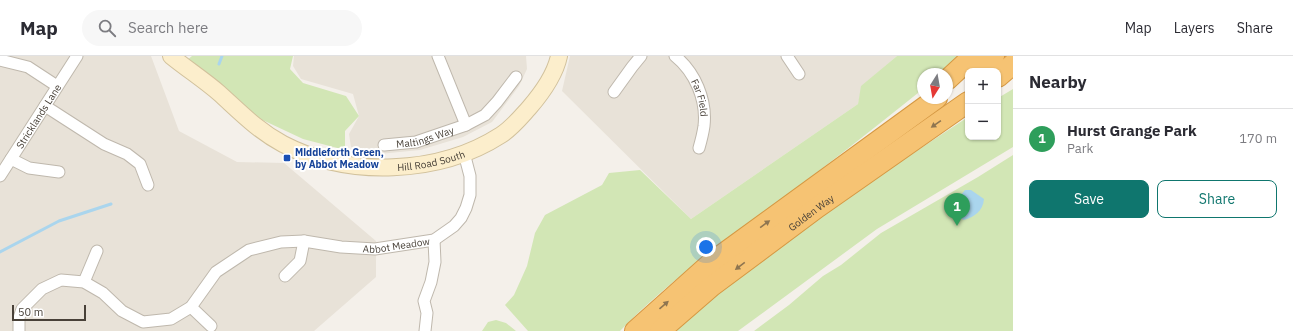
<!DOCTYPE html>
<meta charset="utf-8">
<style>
body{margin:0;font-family:"IBM Plex Sans",sans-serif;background:#f7f7f7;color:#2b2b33}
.controls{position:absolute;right:12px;top:12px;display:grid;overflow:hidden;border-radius:8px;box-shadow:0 1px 3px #0004}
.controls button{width:36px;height:36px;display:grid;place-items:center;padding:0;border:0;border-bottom:1px solid #e1e1e2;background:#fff;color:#2b2b33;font:20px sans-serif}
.compass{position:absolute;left:917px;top:12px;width:36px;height:36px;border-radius:50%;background:#fff;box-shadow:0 1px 3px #0004;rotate:191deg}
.scale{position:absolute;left:12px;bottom:10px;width:74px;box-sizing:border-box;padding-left:4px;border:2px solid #484138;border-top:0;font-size:11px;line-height:14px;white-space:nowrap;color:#484138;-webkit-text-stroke:3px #fff;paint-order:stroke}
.you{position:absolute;left:706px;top:191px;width:14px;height:14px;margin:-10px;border:3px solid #fff;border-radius:50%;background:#1a73e8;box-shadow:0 0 0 6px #1a73e833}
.badge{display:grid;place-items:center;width:26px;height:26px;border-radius:50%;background:#0f766e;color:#fff;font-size:13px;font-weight:700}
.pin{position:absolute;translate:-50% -33px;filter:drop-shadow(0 1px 2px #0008)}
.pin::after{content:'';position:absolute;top:21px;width:14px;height:12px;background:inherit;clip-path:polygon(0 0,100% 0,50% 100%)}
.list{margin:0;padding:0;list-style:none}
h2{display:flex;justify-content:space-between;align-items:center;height:52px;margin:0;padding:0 16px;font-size:17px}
h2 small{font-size:13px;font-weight:400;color:#7c7c81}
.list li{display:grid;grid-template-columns:26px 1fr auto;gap:12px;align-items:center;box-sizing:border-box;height:60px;padding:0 16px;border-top:1px solid #e1e1e2}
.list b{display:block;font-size:15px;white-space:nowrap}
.list p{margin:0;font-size:13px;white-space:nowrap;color:#7c7c81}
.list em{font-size:13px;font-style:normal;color:#7c7c81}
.actions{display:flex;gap:8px;padding:12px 16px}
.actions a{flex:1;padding:9px 0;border:1px solid #0f766e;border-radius:8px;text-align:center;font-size:14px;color:#0f766e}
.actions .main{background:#0f766e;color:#fff}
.icon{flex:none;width:22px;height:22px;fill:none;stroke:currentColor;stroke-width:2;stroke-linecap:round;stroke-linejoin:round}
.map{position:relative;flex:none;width:1013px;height:275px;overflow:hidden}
header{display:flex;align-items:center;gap:24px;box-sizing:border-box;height:56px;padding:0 20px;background:#fff;border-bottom:1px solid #e1e1e2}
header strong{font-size:19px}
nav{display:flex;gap:22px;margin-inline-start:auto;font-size:14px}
.search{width:280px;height:36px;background:#f7f7f7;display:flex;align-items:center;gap:10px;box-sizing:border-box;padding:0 14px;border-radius:22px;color:#7c7c81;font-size:15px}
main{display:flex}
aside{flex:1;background:#fff}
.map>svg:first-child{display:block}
.residential{fill:#e8e2d8}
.green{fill:#d2e6b5}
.water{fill:#aad5ed}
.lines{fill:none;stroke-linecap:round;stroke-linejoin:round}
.stream{stroke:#aad5ed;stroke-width:3}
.street-casing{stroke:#bfb8ad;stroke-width:13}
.secondary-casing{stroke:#d1c19c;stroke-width:18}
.highway-casing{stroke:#d59843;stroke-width:22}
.street{stroke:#fff;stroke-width:11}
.secondary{stroke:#fceecc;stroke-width:16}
.highway{stroke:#f6c373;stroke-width:20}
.oneway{fill:#8e7550}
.transit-dot{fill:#1a4fb4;stroke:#fff;stroke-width:1.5}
.labels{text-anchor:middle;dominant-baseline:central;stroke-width:4;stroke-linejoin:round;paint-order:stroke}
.street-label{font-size:10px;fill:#484138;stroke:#fff}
.transit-label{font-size:10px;font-weight:bold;fill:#164399;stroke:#fff;text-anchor:start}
</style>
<header>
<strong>Map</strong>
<div class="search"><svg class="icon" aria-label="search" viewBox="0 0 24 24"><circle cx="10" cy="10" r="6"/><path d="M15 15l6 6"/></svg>Search here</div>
<nav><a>Map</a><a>Layers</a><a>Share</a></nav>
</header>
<main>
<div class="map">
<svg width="1013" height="275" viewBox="0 0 1013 275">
<rect width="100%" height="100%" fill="#f4f0ea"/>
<path class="residential" d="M 0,0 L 151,0 L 179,75 L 237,106 L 284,107 L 376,185 L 376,221 L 314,275 L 0,275 Z
M 294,0 L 526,0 L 527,13 L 519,30 L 492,66 L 463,81 L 420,94 L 379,98 L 351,91 L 349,78 L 359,60 L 353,38 L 301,23 L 293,10 Z
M 570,0 L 897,0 L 862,30 L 858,48 L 691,163 L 562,35 Z"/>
<path class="green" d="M 192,0 L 293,0 L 290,13 L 303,27 L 346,40 L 359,60 L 345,75 L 345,94 L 303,83 L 250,58 L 185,6 Z
M 897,0 L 960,0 L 941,18 L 923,18 L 923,33 C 873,73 822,113 770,152 C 718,191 665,228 620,275 L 528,275 L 505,249 L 514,239 L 527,210 L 535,177 L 545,159 L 602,129 L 609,117 L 640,114 L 691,163 L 858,48 L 861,30 Z
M 1013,33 L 1013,91 L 877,173 L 738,275 L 675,275 L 708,244 L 850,139 L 968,61 L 968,81 L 998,81 L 998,42 Z
M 1013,99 L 1013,275 L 754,275 L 789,249 L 823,220 L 841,209 L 881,177 L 978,121 Z
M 496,264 L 506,267 L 516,275 L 482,275 L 488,266 Z"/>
<path class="water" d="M 965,134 L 971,134 L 984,143 C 983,155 974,161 964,164 L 956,160 C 953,150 959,141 965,134 Z"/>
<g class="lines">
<path class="stream" d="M 219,8 L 222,0
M 0,196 L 59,165 L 111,148"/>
<defs>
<g id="street">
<path d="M 438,0 L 466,69"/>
<path id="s1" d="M 675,0 C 695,16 707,44 704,70 C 703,77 701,85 699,92"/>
<path d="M 787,0 L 799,18"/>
<path d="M 0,4 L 28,11 L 57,30"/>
<path d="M 614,36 L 632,11 L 641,0"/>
<path d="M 45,50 L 104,88 L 127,98 L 140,108 L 148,129"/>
<path id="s2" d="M 384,89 L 416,86 L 466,69 L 485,59 L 497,46 L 516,21"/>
<path d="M 11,103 L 29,112 L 59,116"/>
<path id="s3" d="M 0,120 L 77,0"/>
<path d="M 285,220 L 300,205 L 304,185"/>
<path d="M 84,226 L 97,195"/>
<path d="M 191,251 L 211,270"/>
<path id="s4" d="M 19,275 L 19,262 L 22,253 L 42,233 L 61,224 L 84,226 L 103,237 L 122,255 L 143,266 L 171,263 L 191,251 L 216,216 L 249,194 L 281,186 L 304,185 L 341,191 L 375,193 L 434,184 L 454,170 L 461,162 L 466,152 L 470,139 L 470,120 L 464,97"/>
<path d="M 425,275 L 427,257 L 424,245 L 431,226 L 435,206 L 434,184"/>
</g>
<g id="secondary">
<path id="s5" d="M 171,0 C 187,13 204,24 219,37 C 240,56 257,74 283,88 C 348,122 439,119 501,79 C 512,72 520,62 529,52 C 542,37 555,19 559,0"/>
</g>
<g id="highway">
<path d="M 974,15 L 994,0"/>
<path d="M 998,21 L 1013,8"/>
<path d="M 947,24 L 973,0"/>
<path d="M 635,275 L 712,206 L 937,42"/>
<path id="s6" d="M 660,275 L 712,230 L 818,151 L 968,46"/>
</g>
</defs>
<use href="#street" class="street-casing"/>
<use href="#secondary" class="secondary-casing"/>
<use href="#highway" class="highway-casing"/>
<use href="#street" class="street"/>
<use href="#secondary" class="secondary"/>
<use href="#highway" class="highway"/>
</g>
<defs><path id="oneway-solid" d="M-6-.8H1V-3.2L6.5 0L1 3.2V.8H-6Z"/></defs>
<g class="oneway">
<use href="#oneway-solid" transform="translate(936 68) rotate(145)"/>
<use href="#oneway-solid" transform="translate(765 168) rotate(-36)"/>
<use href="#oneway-solid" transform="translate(740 210) rotate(143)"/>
<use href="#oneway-solid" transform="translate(664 249) rotate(-41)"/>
</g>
<rect class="transit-dot" x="283" y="98" width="8" height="8" rx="2"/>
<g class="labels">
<g class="street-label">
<text stroke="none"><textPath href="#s1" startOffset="50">Far Field</textPath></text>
<text stroke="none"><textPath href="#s3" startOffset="71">Stricklands Lane</textPath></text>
<text stroke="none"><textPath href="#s2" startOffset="42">Maltings Way</textPath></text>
<text stroke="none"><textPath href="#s5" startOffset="295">Hill Road South</textPath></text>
<text stroke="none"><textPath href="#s6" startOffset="192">Golden Way</textPath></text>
<text stroke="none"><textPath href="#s4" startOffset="450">Abbot Meadow</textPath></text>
</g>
<g class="transit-label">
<text x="295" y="96">Middleforth Green,<tspan x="295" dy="12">by Abbot Meadow</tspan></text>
</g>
</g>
</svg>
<div class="controls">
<button>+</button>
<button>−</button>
</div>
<svg class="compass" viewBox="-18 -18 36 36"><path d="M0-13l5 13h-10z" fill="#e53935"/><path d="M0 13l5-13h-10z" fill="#7c7c81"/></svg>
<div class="scale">50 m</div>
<div class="you"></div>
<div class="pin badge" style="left:957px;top:170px;background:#2e9e5b">1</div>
</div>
<aside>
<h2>Nearby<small></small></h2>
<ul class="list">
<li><span class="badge" style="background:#2e9e5b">1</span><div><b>Hurst Grange Park</b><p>Park</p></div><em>170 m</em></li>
</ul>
<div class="actions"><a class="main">Save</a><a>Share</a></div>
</aside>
</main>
